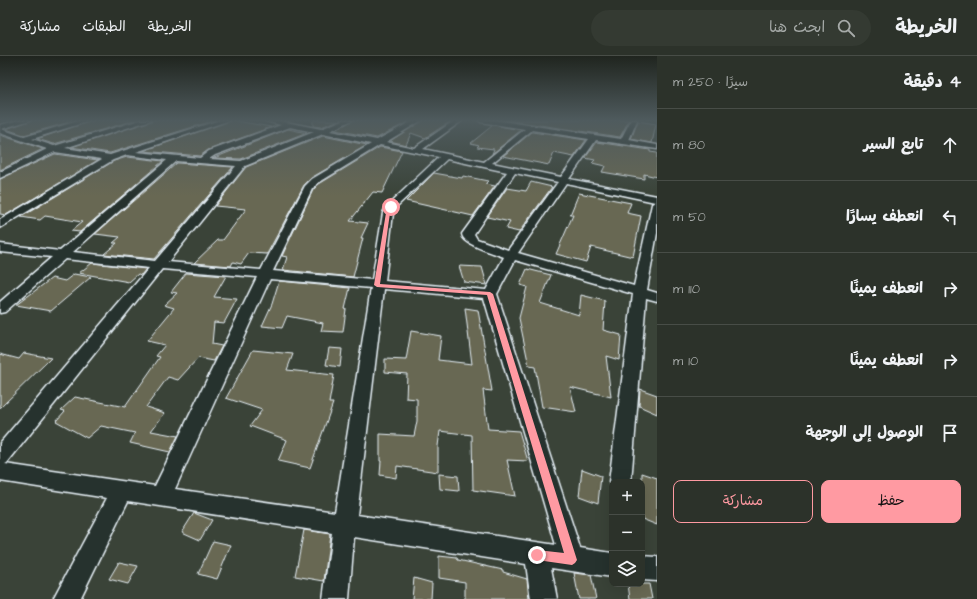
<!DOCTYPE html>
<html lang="ar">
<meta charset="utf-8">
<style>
body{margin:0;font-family:"Architects Daughter","Playpen Sans Arabic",sans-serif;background:#343a32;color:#f1f3f6;direction:rtl}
.controls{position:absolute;right:12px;bottom:12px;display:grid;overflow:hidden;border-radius:8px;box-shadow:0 4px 16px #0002}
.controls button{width:36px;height:36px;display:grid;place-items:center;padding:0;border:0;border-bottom:1px solid #484d47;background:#2c322a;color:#f1f3f6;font:20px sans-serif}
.stop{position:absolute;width:12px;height:12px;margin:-9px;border:3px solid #ff9aa2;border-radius:50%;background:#fff}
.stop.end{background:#ff9aa2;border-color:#fff;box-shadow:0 1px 4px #0008}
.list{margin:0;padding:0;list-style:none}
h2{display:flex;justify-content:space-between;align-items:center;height:52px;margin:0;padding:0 16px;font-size:17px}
h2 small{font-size:13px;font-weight:400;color:#a6aaa8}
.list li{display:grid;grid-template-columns:26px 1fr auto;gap:12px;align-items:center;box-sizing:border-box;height:72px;padding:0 16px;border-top:1px solid #484d47}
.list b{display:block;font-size:15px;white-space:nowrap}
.list em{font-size:13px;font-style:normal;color:#a6aaa8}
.actions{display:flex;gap:8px;padding:12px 16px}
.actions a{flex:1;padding:9px 0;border:1px solid #ff9aa2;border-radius:8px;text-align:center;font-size:14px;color:#ff9aa2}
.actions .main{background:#ff9aa2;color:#111}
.icon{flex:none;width:22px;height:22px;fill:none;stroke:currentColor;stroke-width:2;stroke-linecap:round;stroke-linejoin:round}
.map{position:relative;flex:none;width:657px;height:543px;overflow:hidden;direction:ltr}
header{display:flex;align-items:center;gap:24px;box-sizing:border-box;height:56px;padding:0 20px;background:#2c322a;border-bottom:1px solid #484d47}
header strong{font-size:19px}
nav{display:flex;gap:22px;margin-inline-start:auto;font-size:14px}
.search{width:280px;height:36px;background:#343a32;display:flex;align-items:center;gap:10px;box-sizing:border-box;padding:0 14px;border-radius:22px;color:#a6aaa8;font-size:15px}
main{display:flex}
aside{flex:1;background:#2c322a}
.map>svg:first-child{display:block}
.building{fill:#686852;stroke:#e8f1f8}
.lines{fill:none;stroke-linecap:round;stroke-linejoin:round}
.minor-casing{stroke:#e8f1f8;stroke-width:3}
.minor{fill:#26332d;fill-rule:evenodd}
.route{fill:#ff9aa2}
</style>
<header>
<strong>الخريطة</strong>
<div class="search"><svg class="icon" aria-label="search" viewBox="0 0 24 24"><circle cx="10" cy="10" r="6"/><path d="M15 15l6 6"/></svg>ابحث هنا</div>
<nav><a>الخريطة</a><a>الطبقات</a><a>مشاركة</a></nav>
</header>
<main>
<aside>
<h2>4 دقيقة<small>سيرًا · 250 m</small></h2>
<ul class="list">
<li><svg class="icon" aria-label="ahead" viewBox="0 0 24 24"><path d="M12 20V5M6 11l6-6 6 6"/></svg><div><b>تابع السير</b></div><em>80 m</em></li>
<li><svg class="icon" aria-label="left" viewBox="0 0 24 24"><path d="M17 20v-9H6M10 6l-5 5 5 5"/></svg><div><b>انعطف يسارًا</b></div><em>50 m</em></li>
<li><svg class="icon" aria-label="right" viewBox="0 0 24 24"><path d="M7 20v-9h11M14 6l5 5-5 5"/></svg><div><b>انعطف يمينًا</b></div><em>110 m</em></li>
<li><svg class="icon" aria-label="right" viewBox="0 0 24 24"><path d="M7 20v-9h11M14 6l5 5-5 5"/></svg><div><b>انعطف يمينًا</b></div><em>10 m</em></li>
<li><svg class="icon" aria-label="arrive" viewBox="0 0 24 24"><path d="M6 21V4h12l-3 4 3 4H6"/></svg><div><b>الوصول إلى الوجهة</b></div></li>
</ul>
<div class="actions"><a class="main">حفظ</a><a>مشاركة</a></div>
</aside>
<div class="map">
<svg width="657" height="543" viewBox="0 0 657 543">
<rect width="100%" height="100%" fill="#3a4338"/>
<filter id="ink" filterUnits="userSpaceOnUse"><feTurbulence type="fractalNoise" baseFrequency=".025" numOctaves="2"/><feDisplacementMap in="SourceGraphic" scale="8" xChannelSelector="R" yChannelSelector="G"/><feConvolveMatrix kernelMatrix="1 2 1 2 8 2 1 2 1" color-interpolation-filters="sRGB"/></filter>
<g filter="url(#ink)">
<path class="building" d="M 31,64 L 76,64 L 24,79 L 6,73 Z
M 93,64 L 135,64 L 54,88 L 37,83 Z
M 152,64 L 215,64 L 110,97 L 71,91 Z
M 231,64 L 271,71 L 208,94 L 200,100 L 143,95 Z
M 313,64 L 339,64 L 321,71 L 313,70 Z
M 353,64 L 411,64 L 377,82 L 335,74 Z
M 423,64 L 452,64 L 425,82 L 411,77 L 406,89 L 390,85 Z
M 506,64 L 629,64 L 620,81 Z
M 638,65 L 656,68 L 652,87 L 631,83 Z
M 493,69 L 521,74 L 492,98 L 494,93 L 477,91 L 479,89 L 471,87 Z
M 288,73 L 307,77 L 241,103 L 214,102 Z
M 532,76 L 586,84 L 574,101 L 554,97 L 549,109 L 503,100 Z
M 0,79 L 43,93 L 0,114 Z
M 323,80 L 367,89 L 311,122 L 304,129 L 267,198 L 249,197 L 241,208 L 233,206 L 231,210 L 194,207 L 218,184 L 223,184 L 246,153 L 215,150 L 246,111 Z
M 597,86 L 650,94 L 650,96 L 657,97 L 657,121 L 644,118 L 644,123 L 602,116 L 605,110 L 592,107 L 595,104 L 585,102 Z
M 380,91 L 402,95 L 382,137 L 373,136 L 350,165 L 368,167 L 361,182 L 363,182 L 353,221 L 283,214 L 287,201 L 282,200 L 313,134 L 319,128 Z
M 55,98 L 98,104 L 6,159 L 0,158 L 0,123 Z
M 127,101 L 163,105 L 80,176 L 71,175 L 82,166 L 45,160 L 40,164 L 21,161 L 114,105 Z
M 177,107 L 233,111 L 154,203 L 104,198 L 117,187 L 113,187 L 120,181 L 95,178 Z
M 434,117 L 462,122 L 463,120 L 488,125 L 485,128 L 495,130 L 473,160 L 406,145 Z
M 531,126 L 552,131 L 519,176 L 506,173 L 510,166 L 487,161 L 507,132 L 526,135 Z
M 579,137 L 631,147 L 627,157 L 641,160 L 633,201 L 591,191 L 586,206 L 556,198 L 573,159 L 570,159 Z
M 92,207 L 146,213 L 141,219 L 138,218 L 129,226 L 79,217 Z
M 459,210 L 482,211 L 487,229 L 464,226 Z
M 527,213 L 551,219 L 540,247 L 579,259 L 581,239 L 605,245 L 603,274 L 621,279 L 619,304 L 606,300 L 611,341 L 570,331 L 576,356 L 542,351 L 535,311 L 529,310 L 519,262 L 527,231 L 520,229 Z
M 186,217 L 226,220 L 214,241 L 237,243 L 224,267 L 214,266 L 212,288 L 222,290 L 214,305 L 198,302 L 178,324 L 168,321 L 146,351 L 165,357 L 151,375 L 178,380 L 170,396 L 130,387 L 135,377 L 101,370 L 87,382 L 56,365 L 65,355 L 61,354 L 75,341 L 125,351 L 160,301 L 156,300 L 165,289 L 147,285 L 174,252 L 164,249 L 177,237 L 171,236 Z
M 74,218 L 91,221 L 51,255 L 16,249 L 52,222 L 65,225 Z
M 279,225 L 350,232 L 345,253 L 346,253 L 343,276 L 321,275 L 323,267 L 287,260 L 282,272 L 262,270 L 272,248 Z
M 465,252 L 478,254 L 492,335 L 483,334 L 488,373 L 519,375 L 528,405 L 507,404 L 515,440 L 473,434 L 472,379 L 440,375 L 438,390 L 438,416 L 397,410 L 396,422 L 380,419 L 381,405 L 380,405 L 380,378 L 414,380 L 417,365 L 417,343 L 406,342 L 407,318 L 385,316 L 385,303 L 406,304 L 411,275 L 441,280 L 438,304 L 472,308 Z
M 329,292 L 342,293 L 340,311 L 326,309 Z
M 253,294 L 293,298 L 287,314 L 334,319 L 329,347 L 333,347 L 310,412 L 278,405 L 287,384 L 250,370 L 262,354 L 226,342 Z
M 24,297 L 51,302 L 0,352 L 0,298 L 19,303 Z
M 640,333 L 657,339 L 657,358 L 639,350 Z
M 582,413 L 601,420 L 598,447 L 579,440 Z
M 642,417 L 657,422 L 657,469 L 642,463 Z
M 439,418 L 458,420 L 459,435 L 440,433 Z
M 194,457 L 212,464 L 200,484 L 182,476 Z
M 304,474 L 330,478 L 324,525 L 295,520 Z
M 213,485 L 231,489 L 217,523 L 198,518 Z
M 439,500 L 457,502 L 458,504 L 503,514 L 503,516 L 527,523 L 529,543 L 465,543 L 465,526 L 439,522 Z
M 119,506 L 138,510 L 128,528 L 109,523 Z
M 574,517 L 591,519 L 596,543 L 579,543 Z
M 414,522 L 432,527 L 431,543 L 412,543 Z
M 628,528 L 649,528 L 652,543 L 630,543 Z"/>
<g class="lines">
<defs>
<path id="minor" d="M 19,64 L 30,64 L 1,73 L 24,81 L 81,64 L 92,64 L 32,83 L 54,90 L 140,64 L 151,64 L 65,92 L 110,99 L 220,64 L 230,64 L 136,96 L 200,102 L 209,95 L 281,69 L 262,64 L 276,64 L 321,73 L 343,64 L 352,64 L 330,75 L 377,84 L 414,64 L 422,64 L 386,86 L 414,92 L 455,64 L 463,64 L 423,93 L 484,106 L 525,73 L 481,66 L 478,64 L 495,64 L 621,83 L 631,64 L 637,64 L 629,84 L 657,89 L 657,93 L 596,84 L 569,123 L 657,140 L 657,177 L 647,234 L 657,237 L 657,245 L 646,242 L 631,426 L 612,426 L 612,431 L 609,426 L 633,238 L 515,204 L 497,238 L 580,492 L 612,497 L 612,521 L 551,512 L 557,543 L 531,543 L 526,508 L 354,481 L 349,543 L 323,543 L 332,477 L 128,445 L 80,543 L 53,543 L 107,442 L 0,425 L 0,387 L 149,212 L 65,203 L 5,256 L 0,257 L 0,246 L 52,201 L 0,196 L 0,188 L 60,195 L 167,104 L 127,99 L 113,104 L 0,172 L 0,164 L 102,103 L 55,96 L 0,122 L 0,116 L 47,93 L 0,77 L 0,69 ZM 290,71 L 314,76 L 241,105 L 209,103 L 215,99 ZM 532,74 L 589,83 L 561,121 L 492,107 ZM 323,78 L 371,88 L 312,123 L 305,130 L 261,214 L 168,206 L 245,110 ZM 380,89 L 439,101 L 386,151 L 383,157 L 372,224 L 273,215 L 312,133 L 318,127 ZM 447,103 L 507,116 L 462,178 C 463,189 494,197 504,201 L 486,234 L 385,225 L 393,157 L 395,152 ZM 176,105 L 236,110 L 155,205 L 73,196 ZM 515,117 L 558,126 L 508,194 L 477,183 L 474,178 ZM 566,127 L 655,146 L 652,148 L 634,230 L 518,197 ZM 162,213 L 257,221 L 155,430 L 5,408 L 7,407 ZM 270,223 L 371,232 L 335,456 L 175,433 ZM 384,233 L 484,242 L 556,489 L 357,459 Z
M 642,500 L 657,501 L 657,525 L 642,524 Z"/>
</defs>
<use href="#minor" class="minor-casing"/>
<use href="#minor" class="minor"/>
</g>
</g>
<linearGradient id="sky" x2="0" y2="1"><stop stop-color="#20251f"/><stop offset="0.46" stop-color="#4f5b5e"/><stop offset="1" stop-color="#4f5b5e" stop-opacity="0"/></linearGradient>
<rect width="657" height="140" fill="url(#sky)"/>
<path class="route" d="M 391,150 L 393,151 L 390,157 L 380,228 L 490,236 L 493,238 L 577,504 L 575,507 L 572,509 L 537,504 L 533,502 L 532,499 L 533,495 L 537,494 L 564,497 L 487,239 L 377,231 L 374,229 L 386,157 Z"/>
</svg>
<div class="controls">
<button>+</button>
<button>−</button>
<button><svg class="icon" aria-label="layers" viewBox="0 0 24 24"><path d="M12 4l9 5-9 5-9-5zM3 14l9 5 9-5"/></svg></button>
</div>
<div class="stop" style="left:391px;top:151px"></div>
<div class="stop end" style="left:537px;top:499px"></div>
</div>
</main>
